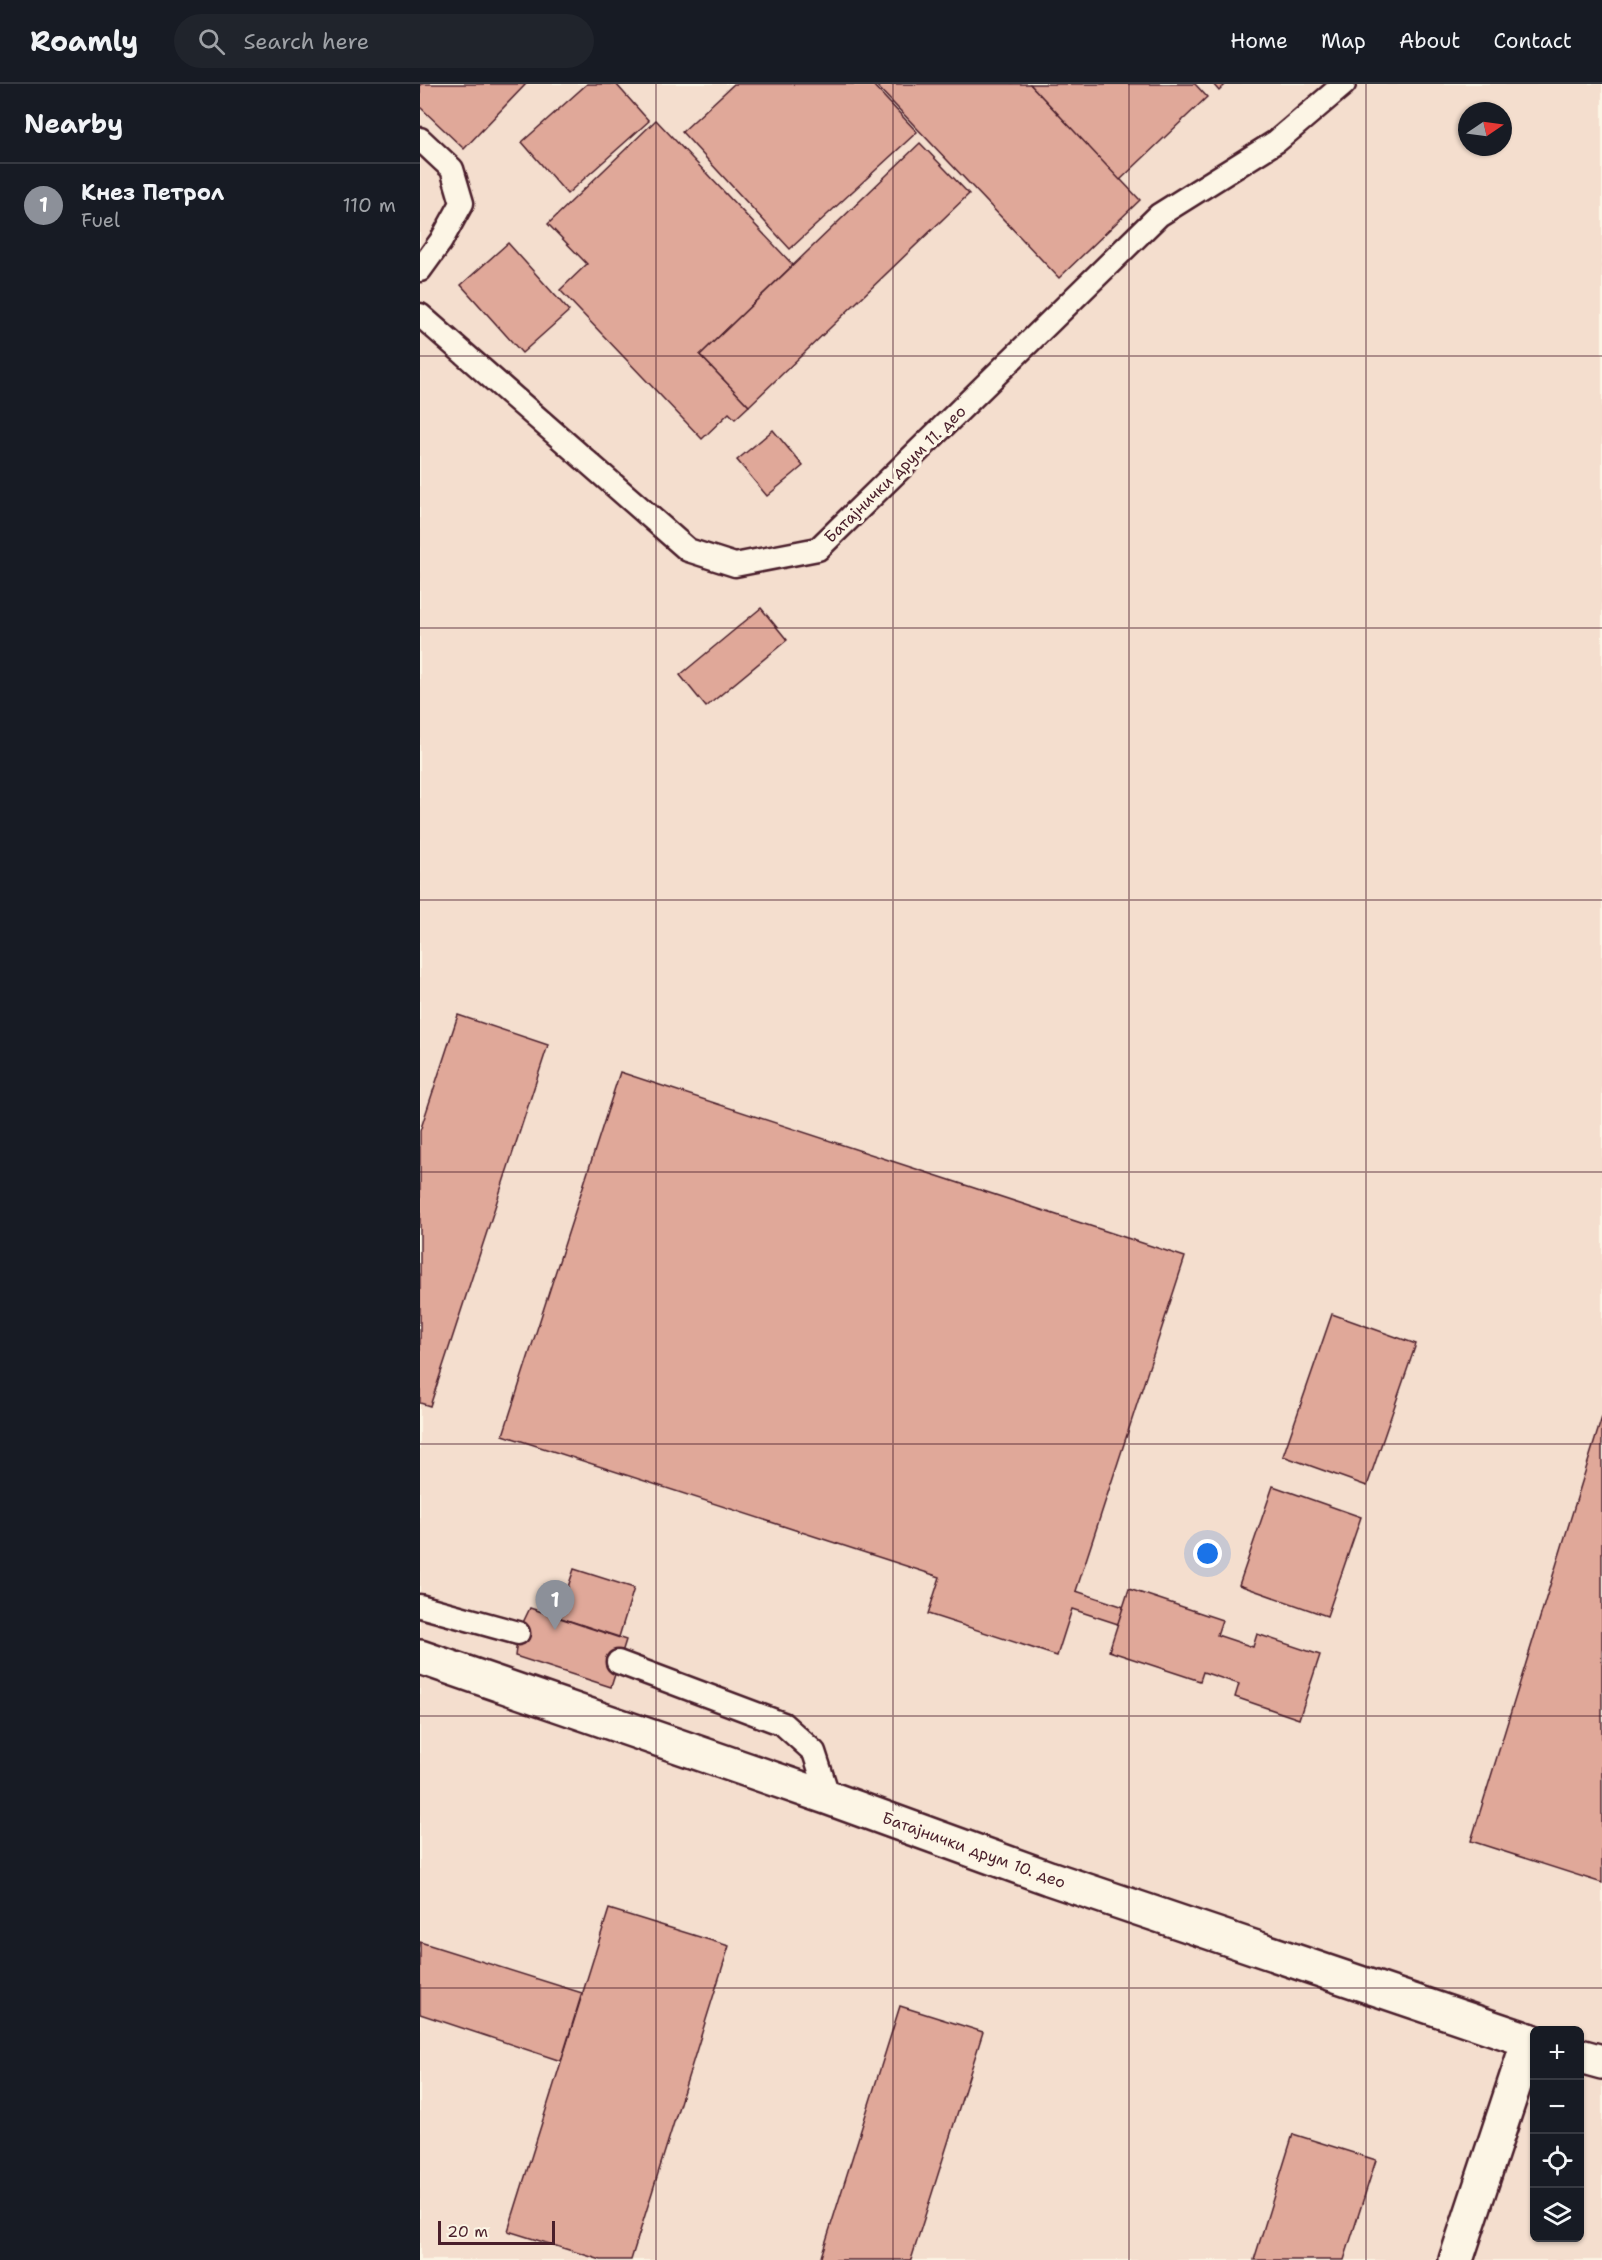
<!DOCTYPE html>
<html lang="en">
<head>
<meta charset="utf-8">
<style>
	:root { --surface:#171b24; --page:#20242c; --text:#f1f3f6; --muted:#9ea1a6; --line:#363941; --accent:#8c9099 }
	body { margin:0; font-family:"Shantell Sans",sans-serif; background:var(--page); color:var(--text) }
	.controls { position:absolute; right:18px; bottom:18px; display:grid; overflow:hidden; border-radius:9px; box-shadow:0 2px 4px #0004 }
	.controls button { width:54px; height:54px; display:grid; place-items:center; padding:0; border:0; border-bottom:2px solid var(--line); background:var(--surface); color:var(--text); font:30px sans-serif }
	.compass { position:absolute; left:1038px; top:18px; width:54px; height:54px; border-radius:50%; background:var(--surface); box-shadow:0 2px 4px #0004; rotate:77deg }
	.scale { position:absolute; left:18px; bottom:15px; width:117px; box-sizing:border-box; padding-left:6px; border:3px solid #4a1f2b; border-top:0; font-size:16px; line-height:21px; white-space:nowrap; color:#4a1f2b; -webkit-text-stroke:4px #fcf5e5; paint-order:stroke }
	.you { position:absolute; left:788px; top:1470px; width:21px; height:21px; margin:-15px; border:4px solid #fff; border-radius:50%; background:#1a73e8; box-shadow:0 0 0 9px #1a73e833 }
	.badge { display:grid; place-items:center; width:39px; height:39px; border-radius:50%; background:var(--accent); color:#fff; font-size:20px; font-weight:700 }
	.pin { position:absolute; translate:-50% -50px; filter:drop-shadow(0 2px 3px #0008) }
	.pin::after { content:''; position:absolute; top:32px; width:21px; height:18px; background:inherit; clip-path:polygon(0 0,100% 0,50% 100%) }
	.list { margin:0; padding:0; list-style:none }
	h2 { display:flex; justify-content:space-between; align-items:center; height:78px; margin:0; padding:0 24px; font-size:26px }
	h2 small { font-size:20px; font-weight:400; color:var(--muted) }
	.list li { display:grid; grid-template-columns:39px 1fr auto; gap:18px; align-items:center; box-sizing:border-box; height:84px; padding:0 24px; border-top:2px solid var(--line) }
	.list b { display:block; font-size:22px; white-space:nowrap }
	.list p { margin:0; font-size:20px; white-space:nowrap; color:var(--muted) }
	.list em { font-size:20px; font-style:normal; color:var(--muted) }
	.icon { flex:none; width:33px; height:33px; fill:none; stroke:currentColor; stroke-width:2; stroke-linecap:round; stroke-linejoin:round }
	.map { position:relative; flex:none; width:1182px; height:2176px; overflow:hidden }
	header { display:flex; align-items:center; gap:36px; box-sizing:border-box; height:84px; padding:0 30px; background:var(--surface); border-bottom:2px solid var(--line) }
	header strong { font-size:28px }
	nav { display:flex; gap:33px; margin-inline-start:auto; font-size:21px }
	.search { width:420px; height:54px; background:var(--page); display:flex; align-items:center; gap:15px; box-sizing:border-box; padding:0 21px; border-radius:33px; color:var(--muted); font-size:22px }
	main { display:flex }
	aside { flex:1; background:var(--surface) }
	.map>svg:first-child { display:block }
</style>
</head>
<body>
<header>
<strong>Roamly</strong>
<div class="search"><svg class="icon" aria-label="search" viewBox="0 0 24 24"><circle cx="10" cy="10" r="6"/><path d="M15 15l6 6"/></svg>Search here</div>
<nav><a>Home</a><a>Map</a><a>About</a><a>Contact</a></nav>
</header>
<main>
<aside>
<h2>Nearby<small></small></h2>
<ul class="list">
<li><span class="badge">1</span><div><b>Кнез Петрол</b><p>Fuel</p></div><em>110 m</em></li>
</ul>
</aside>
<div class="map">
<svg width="1182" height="2176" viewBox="0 0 1182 2176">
	<rect width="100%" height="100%" fill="#fcf5e5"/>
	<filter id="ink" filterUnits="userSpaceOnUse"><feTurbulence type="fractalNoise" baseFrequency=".0167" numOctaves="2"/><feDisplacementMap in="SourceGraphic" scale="12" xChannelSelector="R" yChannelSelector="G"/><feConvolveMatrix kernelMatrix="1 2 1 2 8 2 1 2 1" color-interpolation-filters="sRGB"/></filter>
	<g filter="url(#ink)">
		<!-- built -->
		<path fill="#f4dece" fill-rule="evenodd" d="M0 0H1182V2176H0ZM1047 27H1083V63H1047ZM1114 1946H1160V2154H1114Z"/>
		<!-- building -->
		<g fill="#e0a899" stroke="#4a1f2b" stroke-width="1.5">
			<polygon points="0,0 106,0 44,65 0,23"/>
			<polygon points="167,0 196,0 229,37 147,110 102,58"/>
			<polygon points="314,0 452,0 497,48 370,165 262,48"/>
			<polygon points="455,0 610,0 720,116 639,194"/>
			<polygon points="610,0 775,0 787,13 700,96"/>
			<polygon points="793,0 806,0 799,7"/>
			<polygon points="236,36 373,181 280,271 329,322 315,335 309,329 282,355 140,206 167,180 128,140"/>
			<polygon points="500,59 549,110 329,322 280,271"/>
			<polygon points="88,159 149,227 102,269 41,201"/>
			<polygon points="353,346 383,382 347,412 317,376"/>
			<polygon points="341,524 367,556 286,623 260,591"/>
			<polygon points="38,931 128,961 10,1322 0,1319 0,1047"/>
			<polygon points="200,988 765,1173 656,1507 704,1523 698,1540 652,1525 637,1572 508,1530 520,1493 83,1351"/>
			<polygon points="912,1230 996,1260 947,1402 863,1372"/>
			<polygon points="1182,1333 1182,1799 1051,1757"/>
			<polygon points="853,1402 941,1433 907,1532 819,1501"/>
			<polygon points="154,1485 214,1504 199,1553 138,1533"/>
			<polygon points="709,1505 802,1536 797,1551 833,1563 837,1550 900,1571 879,1635 815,1613 819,1600 783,1588 780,1597 689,1567"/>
			<polygon points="110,1524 206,1556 191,1603 95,1572 98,1549"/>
			<polygon points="189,1825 309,1862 211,2176 181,2176 88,2147"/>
			<polygon points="0,1858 162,1909 141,1977 0,1930"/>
			<polygon points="480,1922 563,1948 491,2176 400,2176"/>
			<polygon points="873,2050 956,2076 924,2176 834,2176"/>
		</g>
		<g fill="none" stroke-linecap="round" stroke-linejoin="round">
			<!-- lane casing -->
			<g stroke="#4a1f2b" stroke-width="27">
				<g id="lane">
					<polyline points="0,55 32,85 42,119 21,157 0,186"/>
					<polyline points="0,231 268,466 315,481 398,465 739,131 857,57 924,0"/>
					<polyline points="0,1522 98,1549"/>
					<polyline points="198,1578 363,1640 394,1668 409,1714"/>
				</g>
			</g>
			<!-- street casing -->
			<g stroke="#4a1f2b" stroke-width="38">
				<g id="street">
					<polyline points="0,1573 409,1714 629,1794 1114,1958"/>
					<polyline points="1160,1972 1182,1978"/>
					<polyline points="1036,2176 1109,1956"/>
				</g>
			</g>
			<!-- lane -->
			<use href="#lane" stroke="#fcf5e5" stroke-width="22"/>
			<!-- street -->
			<use href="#street" stroke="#fcf5e5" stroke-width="33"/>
		</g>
	</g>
	<!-- grid -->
	<path fill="none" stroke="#4a1f2b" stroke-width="1.5" stroke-opacity="0.55" d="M236 0V2176M473 0V2176M709 0V2176M946 0V2176M0 272H1182M0 544H1182M0 816H1182M0 1088H1182M0 1360H1182M0 1632H1182M0 1904H1182"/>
	<g text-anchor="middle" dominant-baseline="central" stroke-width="6" stroke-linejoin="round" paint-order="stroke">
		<!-- street labels -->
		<g font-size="16" fill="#4a1f2b" stroke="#fcf5e5">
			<text transform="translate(475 390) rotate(-44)">Батајнички друм 11. део</text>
			<text transform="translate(554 1766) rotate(20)">Батајнички друм 10. део</text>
		</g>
	</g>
</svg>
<div class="controls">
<button>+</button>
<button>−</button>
<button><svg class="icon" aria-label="locate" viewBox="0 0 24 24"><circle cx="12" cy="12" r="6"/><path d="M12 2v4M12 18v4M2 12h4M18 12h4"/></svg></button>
<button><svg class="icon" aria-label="layers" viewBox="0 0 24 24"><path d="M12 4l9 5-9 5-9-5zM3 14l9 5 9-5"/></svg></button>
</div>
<svg class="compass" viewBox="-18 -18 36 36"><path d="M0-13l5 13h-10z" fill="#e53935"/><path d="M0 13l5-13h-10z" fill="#9ea1a6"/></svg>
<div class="scale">20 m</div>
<div class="you"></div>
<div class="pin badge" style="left:135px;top:1546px">1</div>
</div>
</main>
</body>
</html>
